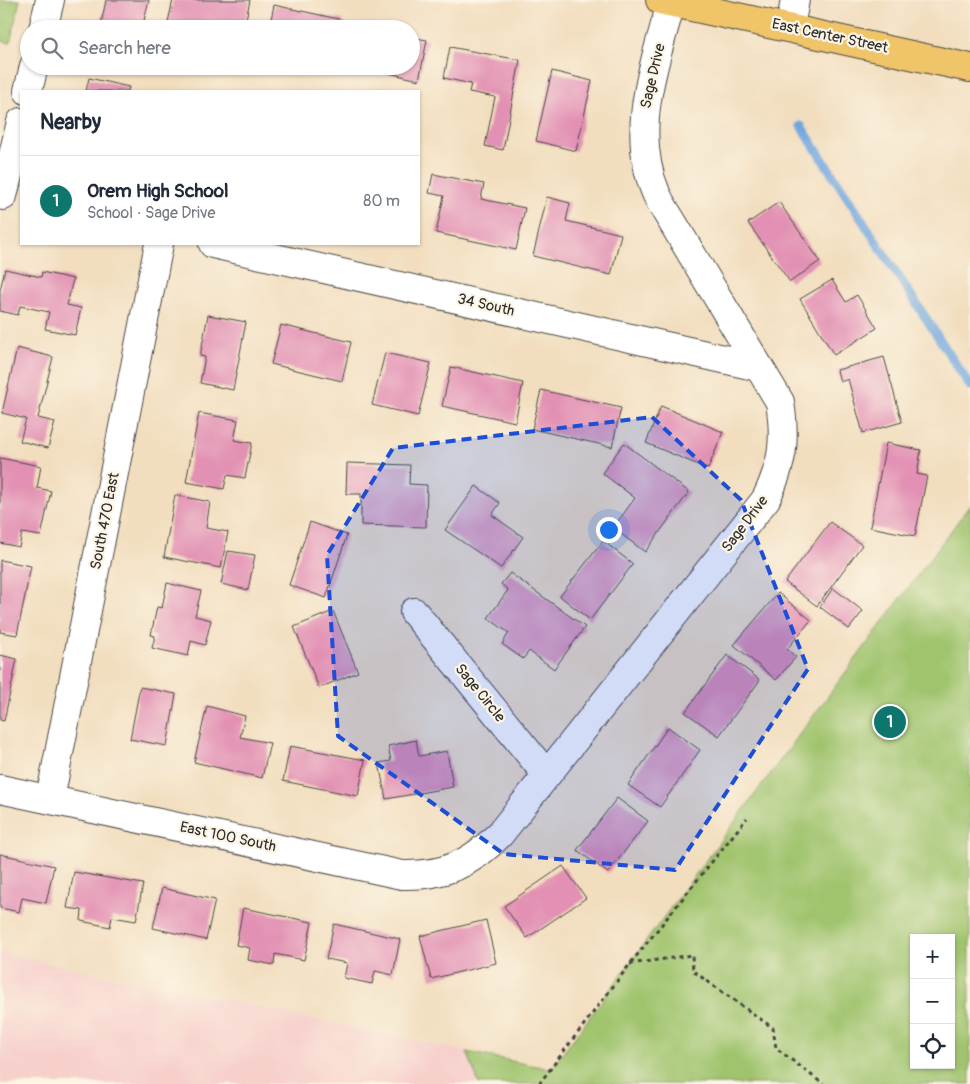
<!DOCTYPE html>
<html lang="en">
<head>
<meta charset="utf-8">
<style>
	:root { --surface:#fff; --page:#f6f6f7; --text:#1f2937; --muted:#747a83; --line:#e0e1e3; --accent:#0f766e }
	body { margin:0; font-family:Pangolin,sans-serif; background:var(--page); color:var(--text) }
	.controls { position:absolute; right:15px; bottom:15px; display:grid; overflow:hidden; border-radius:0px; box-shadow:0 1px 4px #0004 }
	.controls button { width:45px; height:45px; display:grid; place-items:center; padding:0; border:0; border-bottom:1px solid var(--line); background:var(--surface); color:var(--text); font:25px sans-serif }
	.you { position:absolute; left:608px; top:529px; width:18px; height:18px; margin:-12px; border:4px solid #fff; border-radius:50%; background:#1a73e8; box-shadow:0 0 0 8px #1a73e833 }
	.badge { display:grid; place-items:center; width:32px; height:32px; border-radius:50%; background:var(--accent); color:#fff; font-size:16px; font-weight:700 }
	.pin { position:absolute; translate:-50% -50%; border:2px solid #fff; box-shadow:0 1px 5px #0006 }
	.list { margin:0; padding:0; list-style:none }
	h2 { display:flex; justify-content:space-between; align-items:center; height:65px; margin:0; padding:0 20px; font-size:21px }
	h2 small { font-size:16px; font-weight:400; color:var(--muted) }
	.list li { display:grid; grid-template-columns:32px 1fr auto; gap:15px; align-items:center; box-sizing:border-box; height:90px; padding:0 20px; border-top:1px solid var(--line) }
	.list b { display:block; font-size:19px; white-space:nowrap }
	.list p { margin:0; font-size:16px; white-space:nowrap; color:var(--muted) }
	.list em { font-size:16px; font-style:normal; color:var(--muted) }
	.icon { flex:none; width:28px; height:28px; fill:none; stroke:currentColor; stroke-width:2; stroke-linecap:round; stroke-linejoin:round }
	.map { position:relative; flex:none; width:970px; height:1084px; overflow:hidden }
	.search { position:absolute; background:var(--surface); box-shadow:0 1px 4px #0004; left:20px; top:20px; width:400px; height:55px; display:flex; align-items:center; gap:12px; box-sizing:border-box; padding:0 18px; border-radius:28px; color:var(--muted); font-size:19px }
	.panel { position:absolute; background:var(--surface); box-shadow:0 1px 4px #0004; left:20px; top:90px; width:400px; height:155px; border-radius:0px }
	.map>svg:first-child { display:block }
</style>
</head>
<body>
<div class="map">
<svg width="970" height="1084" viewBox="0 0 970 1084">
	<rect width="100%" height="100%" fill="#fcf5e5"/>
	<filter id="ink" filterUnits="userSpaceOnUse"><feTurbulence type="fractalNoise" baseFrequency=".02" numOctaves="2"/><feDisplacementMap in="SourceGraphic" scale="10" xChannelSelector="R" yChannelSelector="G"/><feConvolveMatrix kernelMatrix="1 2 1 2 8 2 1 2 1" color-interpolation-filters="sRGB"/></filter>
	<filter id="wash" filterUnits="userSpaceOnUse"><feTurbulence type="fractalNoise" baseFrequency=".0096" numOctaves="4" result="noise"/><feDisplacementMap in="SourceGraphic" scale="20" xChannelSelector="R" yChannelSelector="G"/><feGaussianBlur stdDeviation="1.12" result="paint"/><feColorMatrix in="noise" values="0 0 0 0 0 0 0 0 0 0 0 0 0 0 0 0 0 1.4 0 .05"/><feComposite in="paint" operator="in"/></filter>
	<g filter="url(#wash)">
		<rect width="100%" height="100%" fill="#f2debf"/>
		<!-- built -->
		<path fill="#f7d0cc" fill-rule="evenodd" d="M970 505V1084H0V953L551 1069ZM914 938H951V1065H914Z"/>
		<!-- green -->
		<g fill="#a0c46e" stroke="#66784c" fill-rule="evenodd">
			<polygon points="0,0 20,0 10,43 0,40"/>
			<path d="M970 505V1084H479L467 1052 551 1069ZM914 938H951V1065H914Z"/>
		</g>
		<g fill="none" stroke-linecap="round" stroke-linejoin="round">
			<!-- stream -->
			<polyline stroke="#6fa6de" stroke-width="9" points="801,126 970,386"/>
		</g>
		<g id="blocks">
			<!-- building -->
			<g fill="#e290b3">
				<polygon points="106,0 149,0 142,29 100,29"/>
				<polygon points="173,0 250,0 244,29 196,29 168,22"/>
				<polygon points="274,5 343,20 341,29 269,29"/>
				<polygon points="411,37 427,40 419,80 363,67 411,66"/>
				<polygon points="450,47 520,60 503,150 485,146 495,97 469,92 471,84 444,78"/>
				<polygon points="552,71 592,81 576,151 536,141"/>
				<polygon points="89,78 129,87 128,91 86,91"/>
				<polygon points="433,174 484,184 481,199 525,208 516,250 436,233 444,196 429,193"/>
				<polygon points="547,197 570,203 566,221 621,234 611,275 533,256"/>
				<polygon points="779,202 820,261 790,282 748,223"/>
				<polygon points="5,269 41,277 42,272 73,279 67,305 81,308 75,335 45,329 49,312 20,306 18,315 0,311 0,290"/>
				<polygon points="832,280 846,302 857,295 877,328 834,355 800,299"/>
				<polygon points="208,315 246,322 233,390 200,383 205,357 200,356"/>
				<polygon points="281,325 351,342 342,381 271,364"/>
				<polygon points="17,348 53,357 38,418 55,422 48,448 20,441 26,419 2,413"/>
				<polygon points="385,353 431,363 418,416 372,405"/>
				<polygon points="884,357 902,422 863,433 848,379 840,382 837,370"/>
				<polygon points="451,367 523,383 515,422 442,406"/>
				<polygon points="541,390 621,408 612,447 532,429"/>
				<polygon points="661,406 723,432 708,469 646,443"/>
				<polygon points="199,413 238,420 234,440 252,443 245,478 227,475 224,489 186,482"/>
				<polygon points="624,443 689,492 645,552 613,528 635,498 602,473"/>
				<polygon points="886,443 921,450 917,474 927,476 915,536 870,527"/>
				<polygon points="0,458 41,466 37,488 51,491 41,536 22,533 19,547 0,543"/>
				<polygon points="347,463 410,465 409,484 427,485 426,527 361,525 361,494 346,494"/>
				<polygon points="476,486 500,503 492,515 523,537 501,568 445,530"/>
				<polygon points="175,495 210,502 206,528 228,532 221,568 164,557"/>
				<polygon points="310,522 347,535 326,598 289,585"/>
				<polygon points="830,522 862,545 817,606 785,582"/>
				<polygon points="603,541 633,564 590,620 560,596"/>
				<polygon points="228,551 255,555 248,590 221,584"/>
				<polygon points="0,560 31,566 17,635 0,632"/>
				<polygon points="510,573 585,627 554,669 529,651 523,659 502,644 509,633 488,618 508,590 501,584"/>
				<polygon points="167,583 201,591 195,616 211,620 205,645 191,641 188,656 152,648 155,636 151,635 157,607 162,608"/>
				<polygon points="833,588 863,611 849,629 820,607"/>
				<polygon points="778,593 811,620 787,649 796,657 776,680 734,645"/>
				<polygon points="333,611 358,672 319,688 294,627"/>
				<polygon points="0,655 17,659 4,721 0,720"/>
				<polygon points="727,655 760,680 719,736 685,712"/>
				<polygon points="140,687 176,694 167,746 130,739"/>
				<polygon points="207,706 245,716 240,737 270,743 262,778 194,762"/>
				<polygon points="668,727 700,750 660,807 628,785"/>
				<polygon points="416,740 419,756 447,751 453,787 386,799 379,763 391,761 388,746"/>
				<polygon points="290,746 365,760 358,796 283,781"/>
				<polygon points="617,798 648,821 608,873 577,850"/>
				<polygon points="0,854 54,866 46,903 22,898 19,912 0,908"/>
				<polygon points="563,866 586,898 527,938 504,906"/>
				<polygon points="74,872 143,884 136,921 112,917 110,927 81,921 82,910 67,908"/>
				<polygon points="162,888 215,900 206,940 153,928"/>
				<polygon points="243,908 312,922 304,960 275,954 274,965 248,960 250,948 236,945"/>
				<polygon points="486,920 496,963 431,979 420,936"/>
				<polygon points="334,924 400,939 393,975 375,971 372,984 344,978 347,963 326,959"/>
			</g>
		</g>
	</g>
	<g filter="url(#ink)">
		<use href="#blocks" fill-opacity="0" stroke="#494641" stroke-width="1"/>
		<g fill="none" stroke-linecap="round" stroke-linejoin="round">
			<!-- minor casing -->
			<g stroke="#494641" stroke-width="30">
				<g id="minor">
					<polyline points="790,27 795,0"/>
					<polyline points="43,29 50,0"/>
					<polyline points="28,91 34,66"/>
					<polyline points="3,196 21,122"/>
					<polyline points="213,244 759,367"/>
					<polyline points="414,612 546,774"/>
					<path d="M0 789 402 875C444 876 471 864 500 834L766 499C783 463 786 441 780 402L673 223C667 213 660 203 656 193 629 130 655 64 671 3"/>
					<polyline points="50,799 159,244"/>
				</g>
			</g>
			<!-- major casing -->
			<g stroke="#494641" stroke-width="30">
				<polyline id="major" points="660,0 970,68"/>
			</g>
			<!-- path -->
			<g stroke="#494641" stroke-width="3" stroke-dasharray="4 4" stroke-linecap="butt">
				<polyline points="630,964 692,955 693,971 773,1028 776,1048 823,1084"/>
				<polyline points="539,1084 630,964 747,818"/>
			</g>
			<!-- minor -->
			<use href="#minor" stroke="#fff" stroke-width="28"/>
			<!-- major -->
			<use href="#major" stroke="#f0c469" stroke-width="28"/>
		</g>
	</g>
	<!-- marked area -->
	<path fill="#1d4ed8" fill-opacity="0.2" stroke="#1d4ed8" stroke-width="4" stroke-dasharray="10 6" stroke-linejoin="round" d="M652 417 741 500 808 669 675 870 504 854 338 736 327 555 393 448Z"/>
	<g text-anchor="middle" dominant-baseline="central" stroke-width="4.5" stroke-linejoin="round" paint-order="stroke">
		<!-- street labels -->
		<g font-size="15" fill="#2b2b2b" stroke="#fcf5e5">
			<text transform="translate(830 36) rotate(12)">East Center Street</text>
			<text transform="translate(653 76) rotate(-77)">Sage Drive</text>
			<text transform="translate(486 305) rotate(13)">34 South</text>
			<text transform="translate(105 521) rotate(-79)">South 470 East</text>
			<text transform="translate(745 524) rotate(-53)">Sage Drive</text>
			<text transform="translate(480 693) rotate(51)">Sage Circle</text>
			<text transform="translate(228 837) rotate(12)">East 100 South</text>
		</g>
	</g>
</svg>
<div class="controls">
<button>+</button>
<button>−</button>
<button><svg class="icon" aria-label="locate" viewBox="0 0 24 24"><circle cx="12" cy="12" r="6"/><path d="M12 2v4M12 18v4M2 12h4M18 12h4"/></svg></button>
</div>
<div class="you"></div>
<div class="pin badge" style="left:890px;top:722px">1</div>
<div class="search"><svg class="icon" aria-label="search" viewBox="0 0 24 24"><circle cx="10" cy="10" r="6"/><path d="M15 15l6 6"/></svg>Search here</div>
<section class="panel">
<h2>Nearby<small></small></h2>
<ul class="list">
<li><span class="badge">1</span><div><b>Orem High School</b><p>School · Sage Drive</p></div><em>80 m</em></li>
</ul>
</section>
</div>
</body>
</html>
